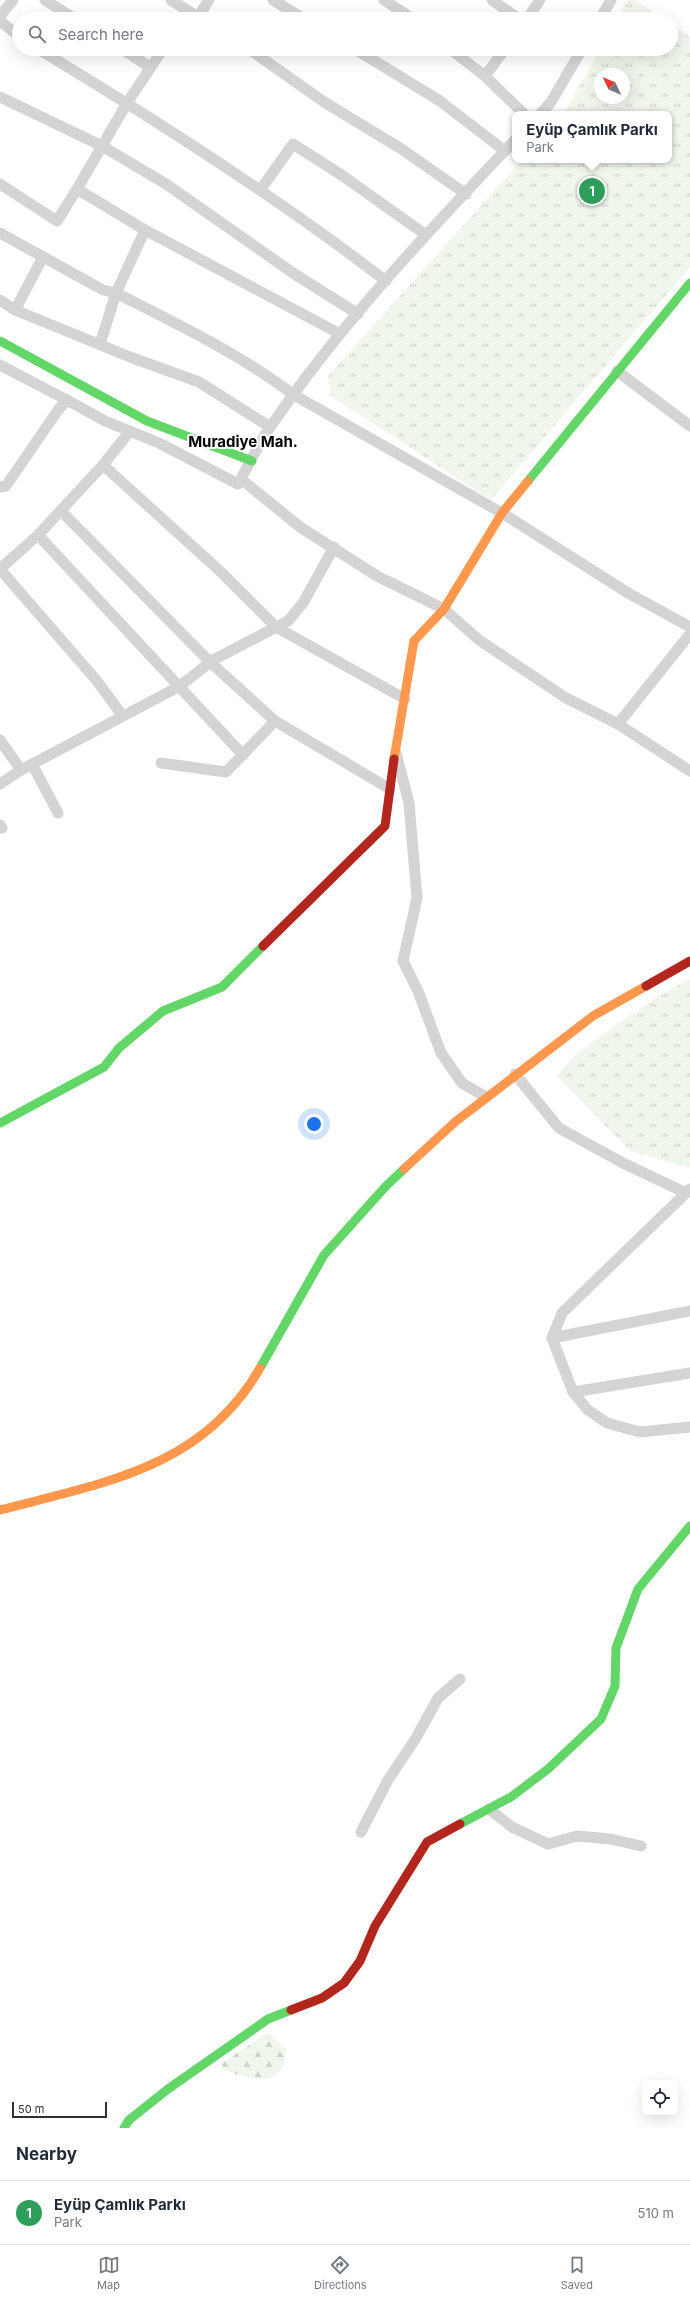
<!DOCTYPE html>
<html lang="en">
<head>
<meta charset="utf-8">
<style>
	:root { --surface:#fff; --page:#f2f2f3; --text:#1f2937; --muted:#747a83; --line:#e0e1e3; --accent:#787878 }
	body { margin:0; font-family:Inter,sans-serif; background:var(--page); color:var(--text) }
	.controls { position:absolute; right:12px; bottom:12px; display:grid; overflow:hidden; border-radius:8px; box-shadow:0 4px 16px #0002 }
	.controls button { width:36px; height:36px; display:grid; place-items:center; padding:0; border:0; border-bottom:1px solid var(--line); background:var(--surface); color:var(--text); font:20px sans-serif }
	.compass { position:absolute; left:594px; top:68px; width:36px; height:36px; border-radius:50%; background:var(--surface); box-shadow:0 4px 16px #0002; rotate:314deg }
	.scale { position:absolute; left:12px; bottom:10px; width:95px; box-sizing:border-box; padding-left:4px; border:2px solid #303030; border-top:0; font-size:11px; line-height:14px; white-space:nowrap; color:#303030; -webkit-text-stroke:3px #fff; paint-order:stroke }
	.you { position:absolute; left:314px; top:1124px; width:14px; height:14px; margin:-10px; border:3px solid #fff; border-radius:50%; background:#1a73e8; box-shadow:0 0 0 6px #1a73e833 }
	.badge { display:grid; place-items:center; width:26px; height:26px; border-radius:50%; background:var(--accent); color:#fff; font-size:13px; font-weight:700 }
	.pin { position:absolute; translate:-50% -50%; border:2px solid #fff; box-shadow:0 1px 4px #0006 }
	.popup { position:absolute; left:512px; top:111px; width:160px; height:52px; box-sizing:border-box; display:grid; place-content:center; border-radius:8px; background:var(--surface); filter:drop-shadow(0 1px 3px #0005); font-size:13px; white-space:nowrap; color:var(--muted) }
	.popup b { font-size:15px; color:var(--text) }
	.popup::after { content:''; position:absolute; left:50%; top:100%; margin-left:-8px; border:8px solid transparent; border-top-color:var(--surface) }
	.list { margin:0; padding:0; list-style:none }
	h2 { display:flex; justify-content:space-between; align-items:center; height:52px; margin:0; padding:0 16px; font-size:17px }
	h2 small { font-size:13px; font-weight:400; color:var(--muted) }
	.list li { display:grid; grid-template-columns:26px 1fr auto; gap:12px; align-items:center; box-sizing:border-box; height:64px; padding:0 16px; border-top:1px solid var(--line) }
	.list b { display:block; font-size:15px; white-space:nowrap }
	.list p { margin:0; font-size:13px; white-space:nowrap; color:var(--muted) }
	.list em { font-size:13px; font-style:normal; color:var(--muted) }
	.icon { flex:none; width:22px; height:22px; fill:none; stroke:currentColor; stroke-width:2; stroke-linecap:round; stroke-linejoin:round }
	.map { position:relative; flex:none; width:690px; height:2128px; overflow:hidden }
	.search { position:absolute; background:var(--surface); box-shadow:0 4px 16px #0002; left:12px; right:12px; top:12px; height:44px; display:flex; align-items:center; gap:10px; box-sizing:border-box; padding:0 14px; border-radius:22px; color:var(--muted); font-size:15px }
	.sheet { height:116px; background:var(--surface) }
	nav { display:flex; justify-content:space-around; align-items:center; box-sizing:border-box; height:56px; border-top:1px solid var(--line); background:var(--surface); font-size:11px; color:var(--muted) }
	nav a { display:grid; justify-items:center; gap:2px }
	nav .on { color:var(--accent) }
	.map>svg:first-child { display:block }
</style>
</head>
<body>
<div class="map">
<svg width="690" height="2128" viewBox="0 0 690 2128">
	<defs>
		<pattern id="forest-firs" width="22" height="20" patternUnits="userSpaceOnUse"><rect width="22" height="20" fill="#f0f6ec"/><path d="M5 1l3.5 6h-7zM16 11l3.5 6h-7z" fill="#ced3cb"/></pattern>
		<pattern id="park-tufts" width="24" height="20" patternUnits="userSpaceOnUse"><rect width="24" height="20" fill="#f0f6ec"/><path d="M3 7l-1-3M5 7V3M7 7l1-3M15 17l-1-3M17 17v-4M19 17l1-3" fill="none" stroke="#ced3cb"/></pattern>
	</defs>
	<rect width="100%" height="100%" fill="#fff"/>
	<!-- forest -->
	<path fill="url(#forest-firs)" d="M268 2033 286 2049C285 2076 272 2083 247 2077 235 2074 228 2073 220 2064Z"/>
	<!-- park -->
	<g fill="url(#park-tufts)" fill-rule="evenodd">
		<polygon points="627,0 635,0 664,19 617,19"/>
		<path d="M671 24 690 37V267L491 500 331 396 328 376 522 160H669V114H564L600 49H671ZM600 74H624V98H600Z"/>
		<polygon points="690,979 690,1168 630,1151 557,1076 578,1052 657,997"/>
	</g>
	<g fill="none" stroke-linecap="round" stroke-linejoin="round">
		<!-- street -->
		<g stroke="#d4d4d4" stroke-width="11">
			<polyline points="45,0 75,19"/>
			<polyline points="171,0 201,19"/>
			<polyline points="273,0 304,19"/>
			<polyline points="384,0 413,19"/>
			<polyline points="492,0 519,19"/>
			<polyline points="0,16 13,0"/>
			<polyline points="198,17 209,0"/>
			<polyline points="527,19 540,0"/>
			<polyline points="600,19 611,0"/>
			<polyline points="0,21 19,36"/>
			<path d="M38 49C158 121 275 196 386 281"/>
			<polyline points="122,49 150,67"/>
			<polyline points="249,49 324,102 400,148 466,194"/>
			<polyline points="355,49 440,101 505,151"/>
			<polyline points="450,49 485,76 524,114"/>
			<polyline points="485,76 505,49"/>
			<polyline points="0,97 102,146 166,184 293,273 358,314"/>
			<polyline points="540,114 551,102 582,49"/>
			<polyline points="0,184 57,221 77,189 145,230 340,334"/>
			<polyline points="77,189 127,103 163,49"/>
			<polyline points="261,189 293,144 343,176 426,235"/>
			<path d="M0 233 103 290 116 293C177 324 240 354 294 395L502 513 628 593 690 627"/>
			<polyline points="0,300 15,310 130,357 199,382 270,427"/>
			<polyline points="15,310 43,257"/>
			<polyline points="100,344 116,293 145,230"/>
			<polyline points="0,365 67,400"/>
			<polyline points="617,371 690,426"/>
			<polyline points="130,431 103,465 221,572 276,627 405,699"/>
			<polyline points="241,479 300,527 377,576 444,609 479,640 566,698 618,724 690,771"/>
			<path d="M0 487 6 486 58 410 67 400 105 421 159 443 238 484C249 465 258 444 271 426 341 323 429 231 515 140"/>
			<polyline points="61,511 210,662 275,721"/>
			<polyline points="38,535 243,755"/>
			<polyline points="0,569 97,681 122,715"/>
			<polyline points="0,569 38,535 103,465"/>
			<polyline points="618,724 690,634"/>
			<polyline points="0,740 21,770"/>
			<polyline points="396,753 409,803 417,898 403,961 418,991 441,1053 462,1083 486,1097"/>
			<polyline points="161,763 226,772 275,721 390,789"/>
			<polyline points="32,764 58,813"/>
			<polyline points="0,784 21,770 180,686 213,660 288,621 303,603 334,547"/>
			<polyline points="0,825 2,828"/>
			<polyline points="515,1074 559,1128 623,1163 686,1193"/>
			<polyline points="690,1311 552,1338 573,1392 588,1410 607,1423 640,1432 690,1427"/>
			<polyline points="552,1338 562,1313 690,1189"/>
			<polyline points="573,1392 690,1373"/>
			<polyline points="489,1809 512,1827 548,1844 577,1836 611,1839 641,1846"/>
			<polyline points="361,1832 388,1780 416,1738 438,1698 460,1679"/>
		</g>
		<!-- fast -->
		<g stroke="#63d668" stroke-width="9">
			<polyline points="0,341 147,421 252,461"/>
			<polyline points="528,481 690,283"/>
			<polyline points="0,1123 104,1067 119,1048 163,1011 222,987 263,946"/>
			<polyline points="260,1368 324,1255 386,1186 404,1169"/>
			<polyline points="460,1824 511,1797 548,1769 601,1719 615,1686 616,1648 638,1589 690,1526"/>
			<polyline points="124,2128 129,2120 168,2089 268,2019 291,2010"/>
		</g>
		<!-- slow -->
		<g stroke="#ff974d" stroke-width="9">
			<polyline points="394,759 414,641 444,609 502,513 528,481"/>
			<polyline points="404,1169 455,1122 593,1016 646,986"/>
			<path d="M0 1510C103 1483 203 1468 260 1368"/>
		</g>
		<!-- jam -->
		<g stroke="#b3261e" stroke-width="9">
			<polyline points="263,946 385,826 394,759"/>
			<polyline points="646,986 690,961"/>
			<polyline points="291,2010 322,1998 344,1983 360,1961 375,1926 427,1842 460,1824"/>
		</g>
	</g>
	<g text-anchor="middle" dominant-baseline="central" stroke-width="4" stroke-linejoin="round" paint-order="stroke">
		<!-- district labels -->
		<g font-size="15" font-weight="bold" fill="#000" stroke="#fff">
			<text x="243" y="441">Muradiye Mah.</text>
		</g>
	</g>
</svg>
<div class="controls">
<button><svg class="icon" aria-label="locate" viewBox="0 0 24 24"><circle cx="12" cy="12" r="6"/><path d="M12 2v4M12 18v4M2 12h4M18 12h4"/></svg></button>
</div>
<svg class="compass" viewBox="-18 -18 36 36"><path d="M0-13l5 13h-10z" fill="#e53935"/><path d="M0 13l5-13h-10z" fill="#747a83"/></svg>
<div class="scale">50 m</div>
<div class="you"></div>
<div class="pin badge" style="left:592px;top:191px;background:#2e9e5b">1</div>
<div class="popup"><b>Eyüp Çamlık Parkı</b>Park</div>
<div class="search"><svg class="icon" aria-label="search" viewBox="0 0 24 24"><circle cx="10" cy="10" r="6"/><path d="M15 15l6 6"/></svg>Search here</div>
</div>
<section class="sheet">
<h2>Nearby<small></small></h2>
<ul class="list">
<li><span class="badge" style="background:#2e9e5b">1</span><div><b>Eyüp Çamlık Parkı</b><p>Park</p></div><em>510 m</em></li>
</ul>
</section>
<nav>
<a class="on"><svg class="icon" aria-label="map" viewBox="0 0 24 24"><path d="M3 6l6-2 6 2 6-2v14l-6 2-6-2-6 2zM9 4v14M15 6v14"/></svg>Map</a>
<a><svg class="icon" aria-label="directions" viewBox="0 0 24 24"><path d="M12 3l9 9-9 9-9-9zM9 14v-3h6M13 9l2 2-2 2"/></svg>Directions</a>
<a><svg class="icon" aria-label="saved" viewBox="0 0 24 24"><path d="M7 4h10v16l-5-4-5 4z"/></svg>Saved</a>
</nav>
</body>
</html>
